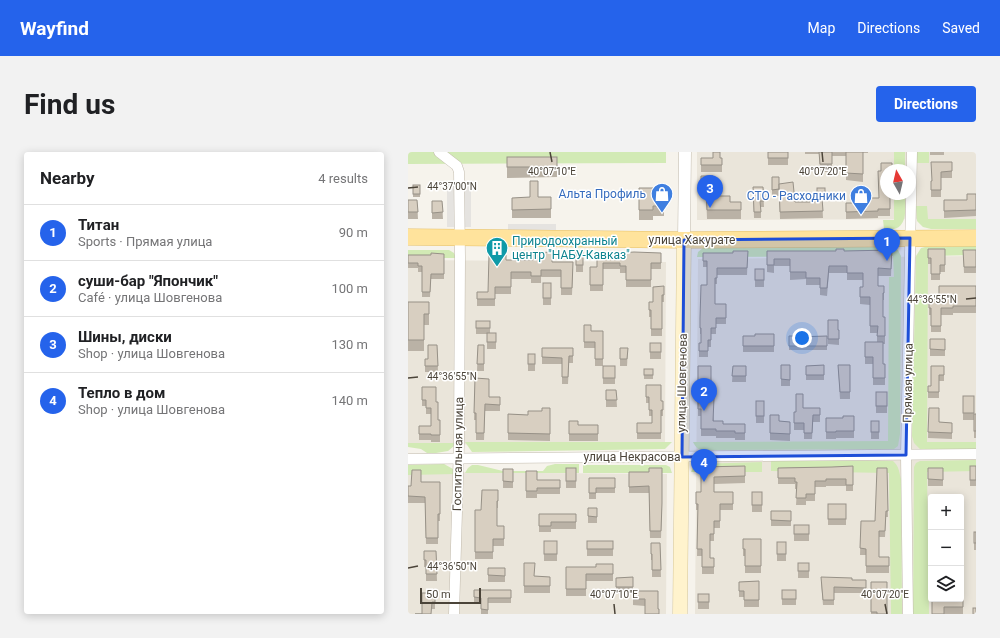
<!DOCTYPE html>
<html lang="en">
<head>
<meta charset="utf-8">
<style>
	:root { --surface:#fff; --page:#f2f2f2; --text:#202124; --muted:#757577; --line:#e0e0e0; --accent:#2563eb }
	body { margin:0; font-family:Roboto,sans-serif; background:var(--page); color:var(--text) }
	.controls { position:absolute; right:12px; bottom:12px; display:grid; overflow:hidden; border-radius:4px; box-shadow:0 2px 10px #0003 }
	.controls button { width:36px; height:36px; display:grid; place-items:center; padding:0; border:0; border-bottom:1px solid var(--line); background:var(--surface); color:var(--text); font:20px sans-serif }
	.compass { position:absolute; left:472px; top:12px; width:36px; height:36px; border-radius:50%; background:var(--surface); box-shadow:0 2px 10px #0003; rotate:352deg }
	.scale { position:absolute; left:12px; bottom:10px; width:61px; box-sizing:border-box; padding-left:4px; border:2px solid #4b4439; border-top:0; font-size:11px; line-height:14px; white-space:nowrap; color:#4b4439; -webkit-text-stroke:3px #fff; paint-order:stroke }
	.you { position:absolute; left:394px; top:186px; width:14px; height:14px; margin:-10px; border:3px solid #fff; border-radius:50%; background:#1a73e8; box-shadow:0 0 0 6px #1a73e833 }
	.badge { display:grid; place-items:center; width:26px; height:26px; border-radius:50%; background:var(--accent); color:#fff; font-size:13px; font-weight:700 }
	.pin { position:absolute; translate:-50% -33px; filter:drop-shadow(0 1px 2px #0008) }
	.pin::after { content:''; position:absolute; top:21px; width:14px; height:12px; background:inherit; clip-path:polygon(0 0,100% 0,50% 100%) }
	.list { margin:0; padding:0; list-style:none }
	h2 { display:flex; justify-content:space-between; align-items:center; height:52px; margin:0; padding:0 16px; font-size:17px }
	h2 small { font-size:13px; font-weight:400; color:var(--muted) }
	.list li { display:grid; grid-template-columns:26px 1fr auto; gap:12px; align-items:center; box-sizing:border-box; height:56px; padding:0 16px; border-top:1px solid var(--line) }
	.list b { display:block; font-size:15px; white-space:nowrap }
	.list p { margin:0; font-size:13px; white-space:nowrap; color:var(--muted) }
	.list em { font-size:13px; font-style:normal; color:var(--muted) }
	.icon { flex:none; width:22px; height:22px; fill:none; stroke:currentColor; stroke-width:2; stroke-linecap:round; stroke-linejoin:round }
	.map { position:relative; flex:none; width:568px; height:462px; overflow:hidden; border-radius:4px }
	header { display:flex; align-items:center; gap:24px; box-sizing:border-box; height:56px; padding:0 20px; background:var(--accent); color:#fff }
	header strong { font-size:19px }
	nav { display:flex; gap:22px; margin-inline-start:auto; font-size:14px }
	.intro { display:flex; align-items:center; justify-content:space-between; box-sizing:border-box; height:96px; padding:0 24px }
	h1 { margin:0; font-size:28px }
	.button { padding:10px 18px; border-radius:4px; background:var(--accent); color:#fff; font-size:14px; font-weight:700 }
	main { display:flex; gap:24px; padding:0 24px }
	aside { flex:1; background:var(--surface); border-radius:4px; box-shadow:0 2px 10px #0003 }
	.map>svg:first-child { display:block }
</style>
</head>
<body>
<header>
<strong>Wayfind</strong>
<nav><a>Map</a><a>Directions</a><a>Saved</a></nav>
</header>
<div class="intro"><h1>Find us</h1><a class="button">Directions</a></div>
<main>
<aside>
<h2>Nearby<small>4 results</small></h2>
<ul class="list">
<li><span class="badge">1</span><div><b>Титан</b><p>Sports · Прямая улица</p></div><em>90 m</em></li>
<li><span class="badge">2</span><div><b>суши-бар &quot;Япончик&quot;</b><p>Café · улица Шовгенова</p></div><em>100 m</em></li>
<li><span class="badge">3</span><div><b>Шины, диски</b><p>Shop · улица Шовгенова</p></div><em>130 m</em></li>
<li><span class="badge">4</span><div><b>Тепло в дом</b><p>Shop · улица Шовгенова</p></div><em>140 m</em></li>
</ul>
</aside>
<div class="map">
<svg width="568" height="462" viewBox="0 0 568 462">
	<rect width="100%" height="100%" fill="#f6f3ec"/>
	<!-- residential -->
	<g fill="#eae5da" fill-rule="evenodd">
		<path d="M289 0H568V67L289 68ZM478 18H502V42H478Z"/>
		<path d="M568 104V462H287L290 107ZM523 345H553V447H523Z"/>
		<polygon points="0,108 258,110 257,294 0,292"/>
		<polygon points="0,320 259,322 258,462 0,462"/>
	</g>
	<!-- green -->
	<g fill="#d2eab5">
		<polygon points="0,0 258,0 258,11 0,12"/>
		<rect x="486" y="0" width="11" height="18"/>
		<rect x="509" y="0" width="12" height="11"/>
		<path d="M486 42H497C497 52 500 71 489 76 485 78 479 77 476 77L475 68H486Z"/>
		<polygon points="508,54 519,54 520,67 568,67 568,77 523,77 515,75 509,69"/>
		<polygon points="568,94 568,103 520,104 519,290 568,290 568,299 513,298 506,291 504,284 508,104 513,96 517,95"/>
		<path d="M299 95H486L490 98 493 104 492 282 490 294 486 297 294 298C289 297 287 294 285 290L480 289 481 125H486L485 104 289 105 290 100 295 96Z"/>
		<polygon points="0,98 41,98 46,101 48,106 0,106"/>
		<polygon points="57,290 264,290 257,297 64,300"/>
		<polygon points="0,291 46,291 46,294 40,299 28,301 19,301 13,297 0,295"/>
		<path d="M363 308 485 309C491 314 491 320 493 327L494 462H483L481 321 363 319Z"/>
		<polygon points="568,308 568,319 519,320 521,462 505,462 506,315 508,311 512,309"/>
		<polygon points="354,310 354,320 283,320 285,315 291,312"/>
		<polygon points="36,312 45,317 47,322 0,323 0,313"/>
		<polygon points="147,312 171,312 171,321 57,321 60,316 64,313 70,313 95,319 135,319 139,314"/>
		<polygon points="175,313 258,313 262,315 264,321 175,321"/>
	</g>
	<!-- parking -->
	<g fill="#e5e3e0">
		<rect x="39" y="32" width="24" height="43"/>
		<rect x="100" y="72" width="48" height="8"/>
	</g>
	<g fill="none" stroke-linecap="round" stroke-linejoin="round">
		<!-- minor casing -->
		<g stroke="#c2bbae" stroke-width="11">
			<g id="minor">
				<polyline points="31,0 49,14 51,20 52,105 51,291 46,462"/>
				<polyline points="0,307 568,302"/>
				<polyline points="500,462 498,303 504,0"/>
			</g>
		</g>
		<!-- tertiary casing -->
		<g stroke="#c2bbae" stroke-width="13">
			<polyline id="tertiary" points="276,88 277,0"/>
		</g>
		<!-- secondary casing -->
		<g stroke="#d6c79b" stroke-width="15">
			<polyline id="secondary" points="272,462 276,88"/>
		</g>
		<!-- primary casing -->
		<g stroke="#e6c16a" stroke-width="17">
			<polyline id="primary" points="0,85 276,88 568,86"/>
		</g>
		<!-- minor -->
		<use href="#minor" stroke="#fff" stroke-width="10"/>
		<!-- tertiary -->
		<use href="#tertiary" stroke="#fff" stroke-width="12"/>
		<!-- secondary -->
		<use href="#secondary" stroke="#fff3cd" stroke-width="14"/>
		<!-- primary -->
		<use href="#primary" stroke="#ffe39c" stroke-width="16"/>
	</g>
	<!-- wall -->
	<g fill="#bab2a6">
		<rect x="360" y="0" width="20" height="13"/>
		<polygon points="397,0 460,0 460,1 455,1 455,30 438,28 438,4 424,4 424,20 412,20 411,2 397,2"/>
		<rect x="522" y="0" width="14" height="3"/>
		<polygon points="99,5 149,5 149,25 99,26"/>
		<rect x="293" y="6" width="21" height="14"/>
		<polygon points="544,10 544,26 533,26 533,45 523,45 523,29 524,29"/>
		<polygon points="478,18 478,42 482,42 482,64 470,64 470,66 438,67 438,51 450,51 471,46 473,19"/>
		<polygon points="293,24 305,24 305,44 322,50 333,50 333,67 299,67 298,41 293,41"/>
		<rect x="364" y="25" width="7" height="19"/>
		<polygon points="371,32 387,50 407,50 414,46 415,66 372,67"/>
		<rect x="5" y="33" width="7" height="12"/>
		<polygon points="345,35 355,35 356,55 353,55 353,66 346,66"/>
		<polygon points="231,36 245,39 256,39 256,64 245,64 245,68 231,68"/>
		<rect x="409" y="36" width="8" height="10"/>
		<polygon points="568,42 568,64 536,66 536,48 559,48"/>
		<polygon points="143,45 143,66 104,66 104,46"/>
		<polygon points="0,48 9,48 10,67 0,67"/>
		<polygon points="24,49 34,49 35,67 24,67"/>
		<polygon points="520,97 537,97 537,120 532,120 532,128 523,128 523,112 520,112"/>
		<polygon points="484,98 483,124 470,124 470,134 476,134 476,148 475,148 475,165 477,165 477,192 475,192 475,212 477,212 477,233 465,233 465,212 457,212 457,190 469,190 469,181 462,181 462,153 452,152 452,135 455,135 455,128 439,128 439,121 421,121 419,144 412,143 412,133 398,133 398,127 382,128 382,114 366,114 366,121 359,120 359,99 436,99"/>
		<polygon points="555,98 568,98 568,121 556,121"/>
		<polygon points="340,99 339,123 309,123 309,132 307,132 307,152 318,152 318,172 308,172 308,182 303,182 303,195 300,195 300,205 291,205 291,191 293,191 293,182 292,182 292,166 299,133 299,115 295,115 295,101 325,101"/>
		<rect x="168" y="100" width="7" height="20"/>
		<polygon points="253,101 253,117 243,117 243,135 218,135 218,121 212,121 212,117 195,117 195,139 182,139 182,115 189,115 195,102"/>
		<polygon points="36,102 36,127 23,127 22,145 14,145 14,120 10,120 10,116 0,116 0,103 23,103"/>
		<polygon points="98,108 144,110 165,117 164,143 153,143 153,125 133,125 133,131 123,131 123,127 103,127 103,142 87,142 87,154 69,154 69,140 80,140"/>
		<rect x="347" y="117" width="9" height="18"/>
		<rect x="135" y="131" width="8" height="22"/>
		<polygon points="256,134 256,150 254,150 254,184 243,184 243,165 241,165 241,150 245,150"/>
		<polygon points="568,134 568,161 545,161 545,163 533,163 533,180 523,180 523,163 521,163 521,147 531,147"/>
		<polygon points="0,150 21,150 21,173 16,173 16,199 0,199"/>
		<polygon points="420,168 430,178 431,178 431,193 420,192"/>
		<polygon points="68,169 82,169 82,181 88,181 88,197 79,197 79,182 68,182"/>
		<polygon points="176,173 183,179 195,179 195,214 187,214 187,196 176,196"/>
		<polygon points="366,182 366,200 335,200 335,184 347,184"/>
		<polygon points="381,184 387,185 419,184 419,198 381,198"/>
		<rect x="522" y="187" width="15" height="17"/>
		<rect x="242" y="191" width="11" height="16"/>
		<polygon points="29,193 30,220 17,220 17,207 20,207"/>
		<polygon points="70,193 76,193 76,219 69,219"/>
		<polygon points="134,196 165,196 165,211 161,211 160,232 154,232 154,212 134,212"/>
		<polygon points="212,196 220,196 219,214 212,214"/>
		<rect x="120" y="202" width="7" height="17"/>
		<rect x="373" y="213" width="9" height="21"/>
		<polygon points="416,213 416,228 398,228 398,214"/>
		<polygon points="430,213 442,213 442,247 432,247"/>
		<rect x="195" y="214" width="12" height="18"/>
		<polygon points="290,214 303,246 306,269 315,272 337,272 337,288 327,288 327,286 308,286 308,284 293,284 293,264 290,264"/>
		<polygon points="325,214 338,214 338,230 324,230"/>
		<polygon points="536,214 536,229 531,229 531,246 520,246 520,234 523,234"/>
		<rect x="236" y="217" width="9" height="10"/>
		<polygon points="67,226 81,245 92,245 92,259 77,259 76,288 68,288 68,268 66,268"/>
		<polygon points="238,233 253,249 255,249 255,264 253,264 253,287 229,287 229,271 244,271 244,264 241,264 241,251 238,251"/>
		<polygon points="14,235 28,250 30,268 32,268 32,290 23,290 23,288 11,288 11,274 23,274 23,262 18,262 18,254 14,254"/>
		<polygon points="198,238 208,238 209,255 198,255"/>
		<rect x="468" y="240" width="11" height="21"/>
		<rect x="555" y="244" width="11" height="24"/>
		<rect x="348" y="249" width="8" height="22"/>
		<polygon points="142,256 142,289 100,288 100,262 120,263 134,259"/>
		<polygon points="395,256 412,256 412,270 405,270 404,287 396,287 396,278 386,278 386,260 388,260"/>
		<polygon points="521,256 531,270 544,271 544,287 520,286"/>
		<rect x="566" y="262" width="2" height="24"/>
		<polygon points="362,263 371,269 382,270 382,289 362,288"/>
		<polygon points="446,264 446,286 428,286 428,287 418,287 418,266 435,266"/>
		<polygon points="161,269 170,273 190,273 190,289 161,289"/>
		<rect x="463" y="269" width="8" height="18"/>
		<polygon points="337,314 337,331 306,332 306,340 325,340 325,358 312,358 312,376 306,376 306,389 302,389 302,406 306,406 306,422 294,422 294,404 289,404 290,358 288,358 288,340 293,340 293,315"/>
		<polygon points="445,314 445,339 438,339 438,334 418,334 418,335 407,335 407,349 398,349 398,353 388,353 389,337 387,337 387,332 370,332 370,316 424,315"/>
		<rect x="562" y="314" width="6" height="20"/>
		<rect x="158" y="316" width="10" height="20"/>
		<polygon points="479,316 480,365 478,365 477,385 471,385 471,405 481,405 481,421 458,421 458,403 452,403 453,369 467,369"/>
		<rect x="520" y="316" width="15" height="18"/>
		<rect x="95" y="317" width="10" height="19"/>
		<polygon points="118,319 129,328 152,328 152,342 129,342 129,346 118,346"/>
		<polygon points="221,320 241,320 254,358 253,386 242,386 241,341 221,341"/>
		<polygon points="181,326 207,326 207,341 188,341 188,347 181,347"/>
		<polygon points="13,330 32,330 32,369 30,369 30,392 18,392 17,351 0,351 0,334 3,334"/>
		<polygon points="90,338 90,356 89,356 89,374 96,374 96,394 85,394 85,407 67,407 67,358 73,358"/>
		<rect x="344" y="340" width="10" height="20"/>
		<rect x="420" y="352" width="18" height="21"/>
		<rect x="553" y="353" width="2" height="22"/>
		<rect x="180" y="356" width="9" height="15"/>
		<rect x="363" y="359" width="20" height="15"/>
		<polygon points="131,362 168,362 168,377 143,377 143,380 131,380"/>
		<rect x="386" y="373" width="15" height="16"/>
		<rect x="566" y="380" width="2" height="18"/>
		<polygon points="335,387 353,387 353,421 337,421 337,404 335,404"/>
		<rect x="136" y="389" width="13" height="20"/>
		<rect x="179" y="389" width="26" height="15"/>
		<rect x="369" y="390" width="9" height="19"/>
		<polygon points="243,391 252,391 253,425 244,425 244,408 243,408"/>
		<polygon points="16,399 28,399 29,429 18,429 18,415 16,415"/>
		<polygon points="116,411 126,424 142,425 142,441 116,441"/>
		<rect x="390" y="411" width="11" height="15"/>
		<polygon points="205,412 205,429 178,429 178,444 158,444 158,415 188,415"/>
		<rect x="80" y="416" width="17" height="14"/>
		<polygon points="225,425 225,442 208,442 208,426"/>
		<polygon points="458,428 458,441 426,441 426,453 415,453 413,430"/>
		<polygon points="351,429 351,455 336,455 336,445 331,445 331,430"/>
		<polygon points="463,430 479,462 463,462"/>
		<polygon points="66,438 103,438 103,451 80,451 80,462 73,462 73,451 66,451"/>
		<rect x="374" y="438" width="14" height="15"/>
		<polygon points="225,439 250,457 237,454 225,453"/>
		<polygon points="27,441 27,457 24,457 14,462"/>
		<polygon points="555,441 555,462 524,462"/>
		<rect x="290" y="442" width="11" height="15"/>
	</g>
	<!-- building -->
	<g fill="#d8cfc1" stroke="#979187">
		<polygon points="305,0 312,0 312,6 314,6 314,13 293,13 293,6 305,6"/>
		<rect x="360" y="0" width="20" height="6"/>
		<polygon points="411,0 424,0 424,12 412,12"/>
		<polygon points="438,0 455,0 455,22 438,21"/>
		<rect x="99" y="5" width="50" height="10"/>
		<polygon points="523,10 544,10 544,19 533,20 533,38 523,38 523,29 524,29"/>
		<polygon points="473,11 484,11 484,18 478,18 478,42 482,42 482,57 470,57 470,59 438,60 438,51 450,51 450,46 471,46 470,19 473,19"/>
		<polygon points="293,24 305,24 305,44 322,44 322,50 333,50 333,58 299,58 298,32 293,32"/>
		<polygon points="364,25 371,25 371,37 364,38"/>
		<polygon points="122,29 130,29 130,45 143,45 143,57 104,58 104,46 122,45"/>
		<polygon points="385,30 387,50 407,50 407,46 414,46 415,59 372,60 371,32"/>
		<rect x="5" y="33" width="7" height="9"/>
		<polygon points="345,35 355,35 356,49 352,49 353,60 346,60"/>
		<polygon points="231,36 245,36 245,39 256,39 256,54 245,54 245,58 231,58"/>
		<rect x="409" y="36" width="8" height="7"/>
		<polygon points="559,42 568,42 568,58 536,59 536,48 559,48"/>
		<polygon points="0,48 9,48 10,60 0,60"/>
		<polygon points="24,49 34,49 35,60 24,61"/>
		<polygon points="428,97 436,97 436,99 484,98 483,117 470,116 470,134 476,134 476,141 475,141 475,165 477,165 477,184 469,184 470,174 462,174 462,145 452,145 452,135 455,135 455,121 439,121 439,114 421,114 419,136 412,136 412,126 398,126 398,120 382,120 382,107 366,107 366,113 359,113 359,99 428,99"/>
		<polygon points="520,97 537,97 537,113 532,113 532,122 523,122 523,106 520,106"/>
		<polygon points="555,98 568,98 568,115 556,115"/>
		<polygon points="325,99 340,99 339,116 309,116 309,126 307,126 307,152 318,152 318,166 308,166 308,176 303,176 303,188 300,188 300,199 291,199 291,191 293,191 293,176 292,176 292,166 293,133 299,133 299,109 295,109 295,101 325,101"/>
		<polygon points="144,100 144,110 165,110 164,136 153,136 153,118 133,118 133,124 123,124 123,120 103,120 103,135 87,135 87,147 69,147 69,140 80,140 81,103 98,103 98,108 125,108 125,101"/>
		<rect x="168" y="100" width="7" height="13"/>
		<polygon points="226,100 253,101 253,111 243,111 243,128 218,128 218,114 212,114 212,111 195,111 195,133 182,133 182,115 189,115 189,101 195,101 195,102 212,102 212,101"/>
		<polygon points="23,101 36,102 36,122 23,122 22,140 14,140 14,114 10,114 10,111 0,111 0,103 23,103"/>
		<rect x="347" y="117" width="9" height="11"/>
		<rect x="135" y="131" width="8" height="15"/>
		<polygon points="256,134 256,143 254,143 254,177 243,177 243,158 241,158 241,150 245,150 245,135"/>
		<polygon points="531,134 568,134 568,154 545,154 545,156 533,156 533,174 523,174 523,156 521,156 521,147 531,147"/>
		<polygon points="0,150 21,150 21,162 16,162 16,188 0,188"/>
		<polygon points="420,168 430,168 430,178 431,178 431,187 420,187"/>
		<rect x="68" y="169" width="14" height="7"/>
		<polygon points="176,173 183,173 183,179 195,179 195,207 187,207 187,190 176,190"/>
		<rect x="79" y="181" width="9" height="9"/>
		<polygon points="347,182 366,182 366,194 335,194 335,184 347,184"/>
		<polygon points="381,184 387,184 387,185 419,184 419,194 381,194"/>
		<polygon points="522,187 537,187 537,198 522,197"/>
		<polygon points="457,190 475,190 475,212 477,212 477,226 465,226 465,205 457,205"/>
		<rect x="242" y="191" width="11" height="9"/>
		<polygon points="20,193 29,193 30,214 17,214 17,207 20,207"/>
		<polygon points="70,193 76,193 76,212 69,212"/>
		<polygon points="134,196 165,196 165,204 161,204 160,225 154,225 154,206 134,205"/>
		<polygon points="212,196 220,196 219,207 212,207"/>
		<rect x="120" y="202" width="7" height="10"/>
		<polygon points="373,213 382,213 382,228 373,227"/>
		<polygon points="416,213 416,223 398,223 398,214"/>
		<polygon points="430,213 442,213 442,240 432,240"/>
		<rect x="195" y="214" width="12" height="12"/>
		<polygon points="290,214 303,214 303,246 306,246 305,269 315,269 315,272 337,272 337,281 327,281 327,279 308,279 308,277 293,277 293,257 290,257"/>
		<polygon points="325,214 338,214 338,224 324,224"/>
		<polygon points="523,214 536,214 536,223 531,223 531,240 520,240 520,234 523,234"/>
		<rect x="236" y="217" width="9" height="6"/>
		<polygon points="67,226 81,227 81,245 92,245 92,253 77,252 76,281 68,281 68,261 66,261"/>
		<polygon points="238,233 253,233 253,249 255,249 255,258 253,258 253,281 229,281 229,271 244,271 244,258 241,258 241,245 238,245"/>
		<polygon points="14,235 28,235 28,250 30,250 30,268 32,268 32,283 23,283 23,282 11,282 11,274 23,274 23,256 18,256 18,248 14,248"/>
		<polygon points="198,238 208,238 209,248 198,248"/>
		<rect x="468" y="240" width="11" height="14"/>
		<polygon points="388,242 395,242 395,256 412,256 412,263 405,263 404,281 396,281 396,271 386,271 386,260 388,260"/>
		<rect x="555" y="244" width="11" height="17"/>
		<rect x="348" y="249" width="8" height="15"/>
		<polygon points="134,256 142,256 142,282 100,281 100,262 120,263 120,259 134,259"/>
		<polygon points="521,256 531,256 531,270 544,271 544,281 520,280"/>
		<rect x="566" y="262" width="2" height="17"/>
		<polygon points="362,263 371,263 371,269 382,270 382,282 362,281"/>
		<polygon points="435,264 446,264 446,279 428,279 428,280 418,280 418,266 435,266"/>
		<polygon points="161,269 170,269 170,273 190,273 190,282 161,282"/>
		<rect x="463" y="269" width="8" height="11"/>
		<polygon points="337,314 337,324 306,325 306,340 325,340 325,352 312,352 312,369 306,369 306,382 302,382 302,406 306,406 306,415 294,415 294,397 289,397 290,352 288,352 288,340 293,340 293,315"/>
		<polygon points="445,314 445,333 438,333 438,327 418,327 418,329 407,329 407,342 398,342 398,346 388,346 389,330 387,330 387,326 370,326 370,316 424,315"/>
		<rect x="562" y="314" width="6" height="14"/>
		<rect x="158" y="316" width="10" height="13"/>
		<polygon points="241,316 254,316 254,351 253,379 242,379 241,334 221,335 221,320 241,320"/>
		<polygon points="469,316 479,316 480,359 478,359 477,379 471,379 471,405 481,405 481,414 458,414 458,397 452,396 453,369 467,369"/>
		<polygon points="520,316 535,316 535,328 520,327"/>
		<polygon points="95,317 105,317 105,330 95,329"/>
		<polygon points="4,318 13,318 13,330 32,330 32,362 30,362 30,386 18,386 17,345 0,344 0,334 3,334"/>
		<polygon points="118,319 129,319 129,328 152,328 152,336 129,336 129,339 118,339"/>
		<polygon points="181,326 207,326 207,336 188,336 188,341 181,341"/>
		<polygon points="74,338 90,338 90,349 89,349 89,374 96,374 96,387 85,387 85,400 67,400 67,358 73,358"/>
		<rect x="344" y="340" width="10" height="13"/>
		<rect x="420" y="352" width="18" height="15"/>
		<rect x="553" y="353" width="2" height="16"/>
		<polygon points="180,356 189,356 189,365 180,364"/>
		<polygon points="363,359 383,359 383,369 363,368"/>
		<polygon points="131,362 168,362 168,370 143,370 143,374 131,374"/>
		<rect x="386" y="373" width="15" height="9"/>
		<rect x="566" y="380" width="2" height="11"/>
		<polygon points="335,387 353,387 353,414 337,414 337,397 335,397"/>
		<rect x="136" y="389" width="13" height="13"/>
		<rect x="179" y="389" width="26" height="8"/>
		<rect x="369" y="390" width="9" height="12"/>
		<polygon points="243,391 252,391 253,418 244,418 244,402 243,402"/>
		<polygon points="16,399 28,399 29,422 18,422 18,408 16,408"/>
		<polygon points="116,411 127,411 126,424 142,425 142,434 116,434"/>
		<rect x="390" y="411" width="11" height="8"/>
		<polygon points="188,412 205,412 205,422 178,422 178,437 158,437 158,415 188,415"/>
		<polygon points="80,416 97,416 97,424 80,423"/>
		<polygon points="225,425 225,435 208,435 208,426"/>
		<polygon points="413,425 444,426 444,428 458,428 458,436 426,435 426,448 415,448"/>
		<polygon points="351,429 351,448 336,448 336,439 331,439 331,430"/>
		<polygon points="463,430 479,430 479,462 469,462 469,460 463,460"/>
		<polygon points="66,438 103,438 103,446 80,446 80,458 73,457 73,446 66,445"/>
		<rect x="374" y="438" width="14" height="9"/>
		<polygon points="225,439 250,439 250,457 251,457 251,462 237,462 237,447 225,447"/>
		<polygon points="14,441 27,441 27,450 24,450 23,462 7,462 14,462"/>
		<polygon points="553,441 555,441 555,455 536,455 536,462 524,462 524,447 553,447"/>
		<rect x="290" y="442" width="11" height="8"/>
		<rect x="565" y="456" width="3" height="6"/>
	</g>
	<!-- marked area -->
	<path fill="#1d4ed8" fill-opacity="0.2" stroke="#1d4ed8" stroke-width="3" stroke-linejoin="round" d="M502 86 498 303 274 305 276 88Z"/>
	<!-- ticks -->
	<path fill="none" stroke="#4b4439" stroke-width="1.5" d="M142 0 144 10M414 0 415 10M0 36 10 35M558 147 568 146M0 226 10 225M0 416 10 414M206 452 207 462M477 452 479 462"/>
	<!-- icons -->
	<defs>
		<g id="shop-pin" transform="scale(1.15)"><path d="M0 17L-7.5 6A9.5 9.5 0 1 1 7.5 6Z" fill="#3f7fe0" stroke="#fff"/><path d="M-5-2.5h2.3a2.7 3.5 0 0 1 5.4 0H5L5.5 6h-11ZM-1.5-2.5h3a1.5 2.3 0 0 0-3 0Z" fill="#fff"/></g>
		<g id="building-pin" transform="scale(1.15)"><path d="M0 17L-7.5 6A9.5 9.5 0 1 1 7.5 6Z" fill="#0f9aa8" stroke="#fff"/><path d="M-4-6H4V6H1V3H-1V6H-4ZM-2.5-4.3h1.7v1.8h-1.7ZM.8-4.3h1.7v1.8H.8ZM-2.5-1h1.7V.8h-1.7ZM.8-1h1.7V.8H.8Z" fill="#fff"/></g>
	</defs>
	<g fill-rule="evenodd">
		<use href="#shop-pin" x="254" y="42"/>
		<use href="#shop-pin" x="453" y="44"/>
		<use href="#building-pin" x="89" y="96"/>
	</g>
	<g text-anchor="middle" dominant-baseline="central" stroke-width="3" stroke-linejoin="round" paint-order="stroke">
		<!-- shop labels -->
		<g font-size="12" fill="#366cbe" stroke="#fff" text-anchor="end">
			<text x="238" y="42">Альта Профиль</text>
			<text x="438" y="44">СТО - Расходники</text>
		</g>
		<!-- street labels -->
		<g font-size="12" fill="#4b4439" stroke="#fff">
			<text x="284" y="88">улица Хакурате</text>
			<text transform="translate(274 231) rotate(-89)">улица Шовгенова</text>
			<text transform="translate(500 231) rotate(-89)">Прямая улица</text>
			<text transform="translate(50 302) rotate(-89)">Госпитальная улица</text>
			<text x="224" y="305">улица Некрасова</text>
		</g>
		<!-- culture labels -->
		<g font-size="12" fill="#0d838f" stroke="#fff" text-anchor="start">
			<text x="104" y="89">Природоохранный<tspan x="104" dy="14">центр "НАБУ-Кавказ"</tspan></text>
		</g>
	</g>
	<g font-size="10" text-anchor="middle" fill="#4b4439" stroke="#fff" stroke-width="3" stroke-linejoin="round" paint-order="stroke">
		<text x="144" y="23">40°07'10"E</text>
		<text x="415" y="23">40°07'20"E</text>
		<text x="44" y="38">44°37'00"N</text>
		<text x="524" y="151">44°36'55"N</text>
		<text x="44" y="228">44°36'55"N</text>
		<text x="44" y="418">44°36'50"N</text>
		<text x="206" y="446">40°07'10"E</text>
		<text x="477" y="446">40°07'20"E</text>
	</g>
</svg>
<div class="controls">
<button>+</button>
<button>−</button>
<button><svg class="icon" aria-label="layers" viewBox="0 0 24 24"><path d="M12 4l9 5-9 5-9-5zM3 14l9 5 9-5"/></svg></button>
</div>
<svg class="compass" viewBox="-18 -18 36 36"><path d="M0-13l5 13h-10z" fill="#e53935"/><path d="M0 13l5-13h-10z" fill="#757577"/></svg>
<div class="scale">50 m</div>
<div class="you"></div>
<div class="pin badge" style="left:479px;top:109px">1</div>
<div class="pin badge" style="left:296px;top:259px">2</div>
<div class="pin badge" style="left:302px;top:56px">3</div>
<div class="pin badge" style="left:296px;top:330px">4</div>
</div>
</main>
</body>
</html>
